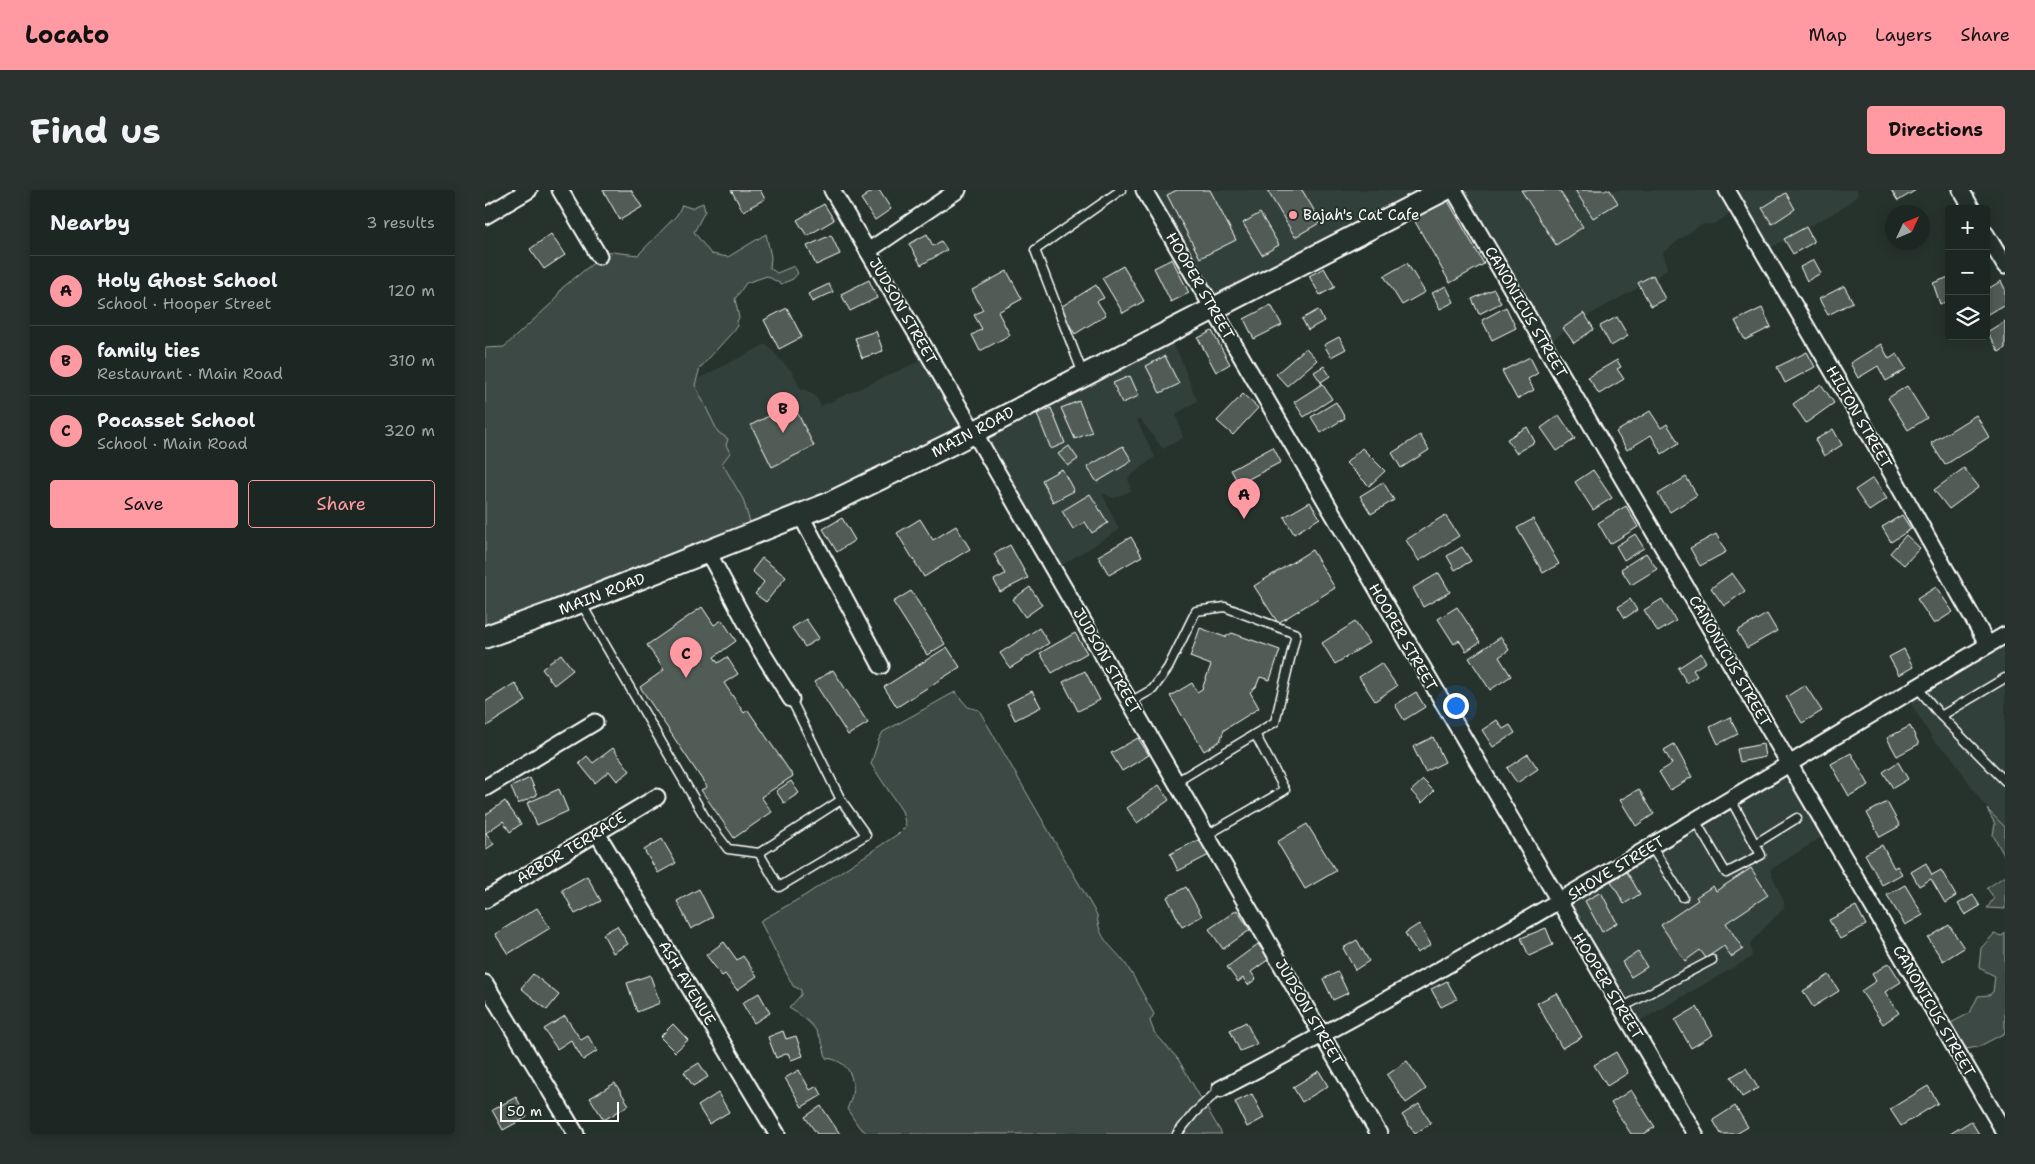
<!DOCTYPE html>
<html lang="en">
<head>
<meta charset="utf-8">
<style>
	:root { --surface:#1c2622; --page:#29322f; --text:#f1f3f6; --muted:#a0a5a5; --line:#3a4340; --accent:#ff9aa2 }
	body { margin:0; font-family:"Shantell Sans",sans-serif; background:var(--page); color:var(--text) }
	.controls { position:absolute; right:15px; top:15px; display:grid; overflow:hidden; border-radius:5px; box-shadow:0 2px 12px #0003 }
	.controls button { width:45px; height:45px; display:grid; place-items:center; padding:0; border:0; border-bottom:1px solid var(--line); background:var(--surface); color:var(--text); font:25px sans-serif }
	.compass { position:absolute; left:1400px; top:15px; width:45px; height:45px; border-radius:50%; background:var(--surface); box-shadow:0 2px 12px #0003; rotate:46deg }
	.scale { position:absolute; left:15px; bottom:12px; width:119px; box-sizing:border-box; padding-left:5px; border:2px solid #fff; border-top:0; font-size:14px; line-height:18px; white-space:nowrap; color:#fff; -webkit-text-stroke:4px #26332d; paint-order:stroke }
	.you { position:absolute; left:970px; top:515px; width:18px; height:18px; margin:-12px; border:4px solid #fff; border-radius:50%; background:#1a73e8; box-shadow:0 0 0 8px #1a73e833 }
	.badge { display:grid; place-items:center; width:32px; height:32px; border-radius:50%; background:var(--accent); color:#111; font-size:16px; font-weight:700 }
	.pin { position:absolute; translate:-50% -41px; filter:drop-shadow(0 1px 2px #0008) }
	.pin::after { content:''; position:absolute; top:26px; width:18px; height:15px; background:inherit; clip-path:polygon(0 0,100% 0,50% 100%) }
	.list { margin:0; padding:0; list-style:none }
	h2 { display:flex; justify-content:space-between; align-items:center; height:65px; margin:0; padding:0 20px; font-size:21px }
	h2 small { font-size:16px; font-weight:400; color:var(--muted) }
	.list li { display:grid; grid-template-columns:32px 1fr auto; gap:15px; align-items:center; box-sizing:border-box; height:70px; padding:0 20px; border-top:1px solid var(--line) }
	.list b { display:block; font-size:19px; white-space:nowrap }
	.list p { margin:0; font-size:16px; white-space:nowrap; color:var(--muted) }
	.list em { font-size:16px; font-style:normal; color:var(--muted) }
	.actions { display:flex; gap:10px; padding:15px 20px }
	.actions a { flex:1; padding:11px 0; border:1px solid var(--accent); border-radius:5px; text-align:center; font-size:18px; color:var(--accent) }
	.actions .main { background:var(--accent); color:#111 }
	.icon { flex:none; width:28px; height:28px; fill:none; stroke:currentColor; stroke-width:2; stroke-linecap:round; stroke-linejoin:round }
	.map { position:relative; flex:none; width:1520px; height:944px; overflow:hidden; border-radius:5px }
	header { display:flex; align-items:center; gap:30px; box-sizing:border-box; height:70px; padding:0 25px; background:var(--accent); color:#111 }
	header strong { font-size:24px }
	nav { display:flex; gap:28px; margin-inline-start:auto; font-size:18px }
	.intro { display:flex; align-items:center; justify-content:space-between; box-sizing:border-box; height:120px; padding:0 30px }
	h1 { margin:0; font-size:35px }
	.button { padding:12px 22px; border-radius:5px; background:var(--accent); color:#111; font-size:18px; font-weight:700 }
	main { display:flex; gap:30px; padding:0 30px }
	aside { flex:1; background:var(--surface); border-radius:5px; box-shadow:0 2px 12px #0003 }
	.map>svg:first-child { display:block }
</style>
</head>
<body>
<header>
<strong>Locato</strong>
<nav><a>Map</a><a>Layers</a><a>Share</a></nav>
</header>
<div class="intro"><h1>Find us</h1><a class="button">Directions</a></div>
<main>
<aside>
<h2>Nearby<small>3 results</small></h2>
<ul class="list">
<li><span class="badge">A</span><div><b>Holy Ghost School</b><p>School · Hooper Street</p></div><em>120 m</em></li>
<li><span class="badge">B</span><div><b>family ties</b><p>Restaurant · Main Road</p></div><em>310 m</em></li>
<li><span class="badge">C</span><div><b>Pocasset School</b><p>School · Main Road</p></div><em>320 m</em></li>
</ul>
<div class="actions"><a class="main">Save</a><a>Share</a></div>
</aside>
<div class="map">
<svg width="1520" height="944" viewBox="0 0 1520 944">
	<rect width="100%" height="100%" fill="#26332d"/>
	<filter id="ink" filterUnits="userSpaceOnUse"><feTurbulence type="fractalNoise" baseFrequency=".02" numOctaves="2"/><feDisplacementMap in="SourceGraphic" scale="10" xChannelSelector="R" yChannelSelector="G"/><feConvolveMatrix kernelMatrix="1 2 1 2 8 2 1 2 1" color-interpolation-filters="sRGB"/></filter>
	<g filter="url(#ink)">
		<!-- built -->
		<g fill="#333f3a">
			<polygon points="661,0 958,0 733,116"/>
			<polygon points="972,0 1372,0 1373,5 1359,17 1282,60 1254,18 1229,34 1215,35 1178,62 1182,79 1169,89 1095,130 1062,154"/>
			<polygon points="681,145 694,165 712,211 691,224 698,248 678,259 655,229 651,229 670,267 643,288 646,301 628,308 617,303 634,340 572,378 494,245 267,341 258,309 237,273 243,249 233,243 210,195 211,190 281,154 308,183 316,200 319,199 330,206 336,216 446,166 495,238"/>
			<polygon points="1520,445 1520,637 1496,611 1465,564 1449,551 1423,509"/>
			<polygon points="1300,575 1343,643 1285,680 1299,712 1299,718 1265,753 1267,767 1148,835 1078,710"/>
		</g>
		<!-- green -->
		<g fill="#3e4944" stroke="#9ea4a2">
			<polygon points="218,13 220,21 209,42 226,64 243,67 281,44 286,67 285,78 292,83 309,76 313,83 308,89 296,94 282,86 261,93 250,109 254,128 252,131 253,136 215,178 210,195 233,242 243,249 241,255 245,263 237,273 258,309 268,343 0,446 0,158 19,157 68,112 77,98 116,67 118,61 153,65 192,25 197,15 206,18"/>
			<path d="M470 502 483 517 494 520 612 725C614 750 626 755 640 773 651 789 659 807 669 824L665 831 669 842 693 869 737 944H383L374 937 362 919C373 897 369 871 341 868 336 841 327 832 304 818L316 805V800L308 796 275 731 319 706 413 644 421 636 417 621 386 574 394 549 398 542Z"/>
			<polygon points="1502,619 1520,637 1520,667 1508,645 1510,634"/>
			<polygon points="1520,686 1520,719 1502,718 1509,708 1502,698"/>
			<polygon points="1520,743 1520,843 1493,857 1469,861 1458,837 1485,823 1493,806 1504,805 1508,802 1510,786 1494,778 1496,758 1509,744 1517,746"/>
		</g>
		<!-- building -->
		<g fill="#515c57" stroke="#fff">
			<polygon points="118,0 146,0 157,17 135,30"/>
			<polygon points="246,0 275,0 280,9 258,21"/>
			<polygon points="389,0 394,0 406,19 390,30 376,9"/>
			<polygon points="692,0 725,0 751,50 715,68 682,5"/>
			<polygon points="782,0 817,0 836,32 810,47"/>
			<polygon points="1036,0 1074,0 1098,37 1071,55"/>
			<polygon points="1090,0 1125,0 1133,13 1108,28"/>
			<polygon points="1406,0 1431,0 1413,11"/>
			<polygon points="1301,3 1310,19 1287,34 1277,18"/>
			<polygon points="962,9 999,74 965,93 928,28"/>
			<polygon points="339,14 349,30 322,46 312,30"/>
			<polygon points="775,23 794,55 777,65 758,33"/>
			<polygon points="1321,37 1329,52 1308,64 1299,49"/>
			<polygon points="66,44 80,65 59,79 45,59"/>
			<polygon points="442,44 448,56 456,51 462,60 436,75 424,54"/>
			<polygon points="346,45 355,64 331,75 322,56"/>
			<polygon points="687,69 704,103 686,112 669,78"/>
			<polygon points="1329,70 1336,83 1322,91 1315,77"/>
			<polygon points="922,73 940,102 917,115 899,86"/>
			<polygon points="638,76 659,111 638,123 617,88"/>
			<polygon points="839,78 850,97 835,105 824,86"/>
			<polygon points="522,81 537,109 513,122 525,145 495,161 487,145 497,139 489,125 498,120 487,100"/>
			<polygon points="1168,85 1180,109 1166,116 1153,93"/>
			<polygon points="1464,87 1464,111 1455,114 1448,93"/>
			<polygon points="384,90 392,108 365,121 356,104"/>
			<polygon points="1516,91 1520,99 1520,114 1501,125 1501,100"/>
			<polygon points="344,94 348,102 327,112 323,104"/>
			<polygon points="611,95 619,108 612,111 621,125 590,144 574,118"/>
			<polygon points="961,96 969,112 955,119 947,103"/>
			<polygon points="1359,96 1368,112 1343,125 1334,109"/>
			<polygon points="1009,99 1016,113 994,124 987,109"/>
			<polygon points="786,115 797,135 769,149 759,129"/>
			<polygon points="1021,117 1031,138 1007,150 997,130"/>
			<polygon points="302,118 317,147 294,159 279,130"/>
			<polygon points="1277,118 1286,137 1260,150 1250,131"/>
			<polygon points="833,120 839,131 823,140 817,129"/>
			<polygon points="1099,123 1109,139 1089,153 1078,138"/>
			<polygon points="1132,127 1143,146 1126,156 1115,136"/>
			<polygon points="1520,131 1520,158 1514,162 1502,142"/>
			<polygon points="391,141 398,161 377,168 370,148"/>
			<polygon points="727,141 745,174 731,182 713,148"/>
			<polygon points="854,147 861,159 846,167 839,155"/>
			<polygon points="1396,154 1404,169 1412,164 1421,179 1401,191 1393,176 1373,188 1365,173"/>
			<polygon points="821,158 832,170 802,196 791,184"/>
			<polygon points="1322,162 1330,177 1300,193 1292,177"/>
			<polygon points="680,166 694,194 675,203 661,176"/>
			<polygon points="1045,167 1053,183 1043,189 1049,200 1032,209 1017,181"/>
			<polygon points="1132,170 1136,177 1132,179 1139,189 1114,204 1103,187"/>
			<polygon points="839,176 845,186 836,192 847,209 819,227 809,212 837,194 829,182"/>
			<polygon points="645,186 654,206 637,213 628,193"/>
			<polygon points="1336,194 1349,213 1321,233 1308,214"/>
			<polygon points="1422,196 1442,228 1423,240 1403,208"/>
			<polygon points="758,204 773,218 748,245 732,231"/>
			<polygon points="594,211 607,242 590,249 576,218"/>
			<polygon points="851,212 860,228 836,243 826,227"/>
			<polygon points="308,214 329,256 287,277 266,235"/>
			<polygon points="566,218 580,253 566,259 552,224"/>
			<polygon points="1165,221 1176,238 1182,234 1194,253 1177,264 1166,245 1142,260 1131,242"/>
			<polygon points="1074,225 1090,249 1072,261 1056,238"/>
			<polygon points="1491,225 1504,247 1460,275 1446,253"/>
			<polygon points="1042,237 1050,252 1031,263 1022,249"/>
			<polygon points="1348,239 1357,255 1339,266 1330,250"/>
			<polygon points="935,245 944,260 916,278 907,263"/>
			<polygon points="584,256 593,269 583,276 573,264"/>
			<polygon points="638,256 647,271 612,292 602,277"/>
			<polygon points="788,257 796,272 754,294 746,280"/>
			<polygon points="877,258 900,281 884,296 861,273"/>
			<polygon points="1479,278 1494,297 1464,319 1449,300"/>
			<polygon points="577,279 589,301 568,312 557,290"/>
			<polygon points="1108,280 1127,308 1108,320 1090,292"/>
			<polygon points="1201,287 1212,305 1185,322 1173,304"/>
			<polygon points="1388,288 1402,309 1384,321 1370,300"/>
			<polygon points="898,292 909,310 886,324 875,306"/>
			<polygon points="605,304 623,333 607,343 600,332 588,339 577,321"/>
			<polygon points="825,312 835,328 809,344 799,327"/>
			<polygon points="1141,316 1153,337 1125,354 1113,333"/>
			<polygon points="960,325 974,346 934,371 921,350"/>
			<polygon points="1417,325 1426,339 1406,352 1397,337"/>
			<polygon points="357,328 370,350 352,362 338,339"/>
			<polygon points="435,329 448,350 471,336 485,359 439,387 412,343"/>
			<polygon points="1048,329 1074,374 1058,383 1032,338"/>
			<polygon points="1150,344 1159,358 1139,370 1131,356"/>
			<polygon points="1231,344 1241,362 1215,376 1205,358"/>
			<polygon points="1421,345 1435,358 1419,375 1405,363"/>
			<polygon points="646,347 657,366 624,385 613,366"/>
			<polygon points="525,355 543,388 515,402 509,390 520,384 509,364"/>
			<polygon points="977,357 986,371 970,380 962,366"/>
			<polygon points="827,360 850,398 793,433 769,396"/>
			<polygon points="1161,363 1172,379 1146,395 1136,379"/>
			<polygon points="277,368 301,387 281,412 270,404 279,392 267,381"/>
			<polygon points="954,383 965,402 938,417 928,398"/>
			<polygon points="1247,383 1260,401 1239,416 1226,398"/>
			<polygon points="545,397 557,415 540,427 528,409"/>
			<polygon points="1451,397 1468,422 1449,434 1432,409"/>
			<polygon points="426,401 460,454 442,465 408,412"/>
			<polygon points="1145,409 1152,420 1140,428 1133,417"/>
			<polygon points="1177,409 1191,431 1173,442 1159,420"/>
			<polygon points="217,417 229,435 237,430 251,451 229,467 233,473 242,467 253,484 239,493 259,523 263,520 308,586 276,607 287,622 249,648 216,600 222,597 155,497 179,480 162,455"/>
			<polygon points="972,417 995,452 981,461 974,450 969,454 953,429"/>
			<polygon points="1282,424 1292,441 1262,458 1252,441"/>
			<polygon points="321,429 334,448 320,457 307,438"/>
			<polygon points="870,432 884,453 850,474 837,453"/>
			<polygon points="554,438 564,453 525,478 515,463"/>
			<polygon points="715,438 740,447 747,443 795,460 785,490 775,487 771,497 765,502 774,518 739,540 735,551 719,561 685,506 707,493 712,502 717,499 726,475 705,467"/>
			<polygon points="590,443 602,463 567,483 555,463"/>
			<polygon points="1016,447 1024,460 1014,467 1026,486 1005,500 984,468"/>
			<polygon points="462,457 475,477 412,517 399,497"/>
			<polygon points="1419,459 1428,477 1414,485 1404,467"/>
			<polygon points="1216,463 1221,472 1208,480 1212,486 1202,493 1193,478"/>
			<polygon points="76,464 88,480 69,495 57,479"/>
			<polygon points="896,473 912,496 890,511 874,487"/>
			<polygon points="348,480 383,533 363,545 329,492"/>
			<polygon points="600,481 615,510 593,521 578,492"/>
			<polygon points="30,493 41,511 0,537 0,512"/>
			<polygon points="1320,495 1337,521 1317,533 1301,507"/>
			<polygon points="547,501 556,517 530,530 522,514"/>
			<polygon points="931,502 940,517 919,530 910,515"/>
			<polygon points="1245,527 1253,544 1233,554 1225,537"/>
			<polygon points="1012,530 1018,539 1025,535 1030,543 1008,557 997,540"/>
			<polygon points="1425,536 1434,554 1412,566 1402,548"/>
			<polygon points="948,547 960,572 940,582 928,557"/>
			<polygon points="653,548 664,565 637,581 626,563"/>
			<polygon points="1189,554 1207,587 1185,600 1174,582 1187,574 1179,560"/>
			<polygon points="1278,554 1280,567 1255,572 1252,559"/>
			<polygon points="128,558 145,581 132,591 124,581 110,593 94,573 102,566 108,573"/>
			<polygon points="1366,563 1384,595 1364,606 1346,574"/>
			<polygon points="1043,564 1053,579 1032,593 1022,578"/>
			<polygon points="1413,572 1423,589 1408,598 1398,582"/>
			<polygon points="45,588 52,605 33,614 26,597"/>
			<polygon points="938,590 949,601 937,613 926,601"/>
			<polygon points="306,591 314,603 299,613 291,601"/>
			<polygon points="674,595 684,610 652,633 642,618"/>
			<polygon points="74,599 83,621 52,635 42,613"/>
			<polygon points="1154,599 1169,624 1151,636 1135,610"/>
			<polygon points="20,611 36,634 25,642 18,631 1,643 9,654 0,660 0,625"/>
			<polygon points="1402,612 1415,636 1395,647 1382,623"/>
			<polygon points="822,634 851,681 820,699 792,652"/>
			<polygon points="177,649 191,673 173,683 159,660"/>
			<polygon points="715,649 724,665 693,681 685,664"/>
			<polygon points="1397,655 1409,678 1412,676 1417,684 1397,695 1380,664"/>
			<polygon points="1441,673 1447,685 1456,680 1471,706 1460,713 1446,689 1434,696 1426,682"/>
			<polygon points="1266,678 1283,705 1241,733 1258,759 1246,767 1239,756 1221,768 1215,760 1200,771 1176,735 1213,710 1211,707 1228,696 1231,701"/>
			<polygon points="1142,682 1155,704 1139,714 1126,691"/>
			<polygon points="102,686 116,711 90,724 77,700"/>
			<polygon points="1420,695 1438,725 1420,735 1402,705"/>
			<polygon points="701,697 717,726 697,737 682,707"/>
			<polygon points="214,699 228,727 206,739 192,711"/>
			<polygon points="1116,702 1132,733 1117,742 1100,711"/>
			<polygon points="1488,705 1495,716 1480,725 1473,714"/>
			<polygon points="1371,716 1381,735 1355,749 1344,730"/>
			<polygon points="52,718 65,738 23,764 10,744"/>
			<polygon points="752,720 765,740 738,759 724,739"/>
			<polygon points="934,734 946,755 932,763 920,743"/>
			<polygon points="1464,735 1479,758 1458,771 1443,748"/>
			<polygon points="132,736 143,754 128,763 118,744"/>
			<polygon points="1061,738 1068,755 1044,766 1036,748"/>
			<polygon points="872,750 884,771 870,780 858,758"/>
			<polygon points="239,752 252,770 258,766 272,786 252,800 240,784 237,786 221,765"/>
			<polygon points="773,754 784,769 766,782 771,789 763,795 758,788 753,792 742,777"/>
			<polygon points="1153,762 1162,777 1146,787 1137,772"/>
			<polygon points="1404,773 1416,792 1400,802 1414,823 1398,834 1376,801 1391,791 1387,784"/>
			<polygon points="853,782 863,803 848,810 838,789"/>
			<polygon points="48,784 74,805 62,820 36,798"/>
			<polygon points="165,785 175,813 152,822 142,793"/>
			<polygon points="1344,785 1354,801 1328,817 1318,801"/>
			<polygon points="962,791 972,809 956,817 946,799"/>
			<polygon points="274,803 285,823 269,833 257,813"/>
			<polygon points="1072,803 1097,847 1077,858 1052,813"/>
			<polygon points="1212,817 1228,845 1206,858 1190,830"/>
			<polygon points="80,826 96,850 103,846 112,861 98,870 86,850 72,859 59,839"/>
			<polygon points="761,832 772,854 755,861 745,840"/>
			<polygon points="188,834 203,850 190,862 175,847"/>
			<polygon points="298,841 301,849 311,846 318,866 306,870 303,863 291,868 283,847"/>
			<polygon points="1131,862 1143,883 1122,896 1109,875"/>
			<polygon points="922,871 941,899 921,913 902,885"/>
			<polygon points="214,873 223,887 208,896 199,882"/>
			<polygon points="1261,878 1273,898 1257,907 1246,887"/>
			<polygon points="314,880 325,900 332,896 337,905 317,917 300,888"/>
			<polygon points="834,881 843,896 817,912 808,897"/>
			<polygon points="130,893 144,915 119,930 105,908"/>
			<polygon points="1443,896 1453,913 1416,936 1405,919"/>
			<polygon points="1146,900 1170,937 1159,944 1146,944 1126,913"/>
			<polygon points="233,903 244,922 224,934 213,916"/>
			<polygon points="767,904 779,928 762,937 750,912"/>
			<polygon points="31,907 42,927 18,940 7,920"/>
			<polygon points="934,914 946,933 930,944 917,925"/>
			<polygon points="336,916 355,944 332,944 320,927"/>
			<polygon points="1250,916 1263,937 1251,944 1236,944 1228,930"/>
			<polygon points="1486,931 1494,944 1465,944"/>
		</g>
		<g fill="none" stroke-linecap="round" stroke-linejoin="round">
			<!-- service casing -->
			<g stroke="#fff" stroke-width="11">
				<g id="service">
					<polyline points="598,184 550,60 636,0"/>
					<polyline points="96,413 222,631 243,659 274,663"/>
					<polyline points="1432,497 1456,526 1520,488"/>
					<polyline points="306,509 356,610 381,645 294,697 274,663 356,610"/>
					<polyline points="645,512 668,499 683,478 711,421 740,417 811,444 790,532 691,592"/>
					<polyline points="1456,526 1520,591"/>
					<polyline points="1210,630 1241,683 1276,665 1245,608"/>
					<polyline points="722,645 800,600 770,544"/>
					<polyline points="1270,654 1312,628"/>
					<polyline points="1166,656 1198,707"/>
					<polyline points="1136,818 1227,770"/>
					<polyline points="692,944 709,923 735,899"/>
				</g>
			</g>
			<!-- minor casing -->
			<g stroke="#fff" stroke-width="19">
				<g id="minor">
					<polyline points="75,0 114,66"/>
					<polyline points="347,0 489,242 894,944"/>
					<polyline points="659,0 1210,944"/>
					<polyline points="969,0 1520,943"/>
					<polyline points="1242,0 1394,261 1503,455"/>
					<polyline points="1476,0 1487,19"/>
					<polyline points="0,26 44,0"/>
					<polyline points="1501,44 1520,76"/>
					<polyline points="383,61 473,0"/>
					<polyline points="315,324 396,476"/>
					<polyline points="223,362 275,459 306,509"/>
					<polyline points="0,598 110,532"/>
					<polyline points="112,643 292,944"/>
					<polyline points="0,710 172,607"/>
					<polyline points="0,793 91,944"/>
					<path d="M735 899C1004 760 1259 599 1520 445"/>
				</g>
			</g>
			<!-- secondary casing -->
			<g stroke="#fff" stroke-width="25">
				<polyline id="secondary" points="0,447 67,423 343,314 470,252 959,0"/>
			</g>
			<!-- service -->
			<use href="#service" stroke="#26332d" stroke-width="8"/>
			<!-- minor -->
			<use href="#minor" stroke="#26332d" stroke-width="15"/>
			<!-- secondary -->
			<use href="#secondary" stroke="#26332d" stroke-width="21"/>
		</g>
	</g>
	<!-- markers -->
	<circle fill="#ff9aa2" stroke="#26332d" stroke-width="2" cx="808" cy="25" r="5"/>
	<g text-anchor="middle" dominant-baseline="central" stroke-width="4" stroke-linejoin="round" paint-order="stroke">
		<!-- poi labels -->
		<g font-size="15" fill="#fff" stroke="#26332d" text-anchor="start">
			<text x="818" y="25">Bajah's Cat Cafe</text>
		</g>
		<!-- street labels -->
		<g font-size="15" fill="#fff" stroke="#26332d">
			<text transform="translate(715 96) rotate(60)">HOOPER STREET</text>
			<text transform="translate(418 121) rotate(60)">JUDSON STREET</text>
			<text transform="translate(1041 122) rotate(60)">CANONICUS STREET</text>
			<text transform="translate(1374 227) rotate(60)">HILTON STREET</text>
			<text transform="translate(488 242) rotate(-28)">MAIN ROAD</text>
			<text transform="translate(117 404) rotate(-21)">MAIN ROAD</text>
			<text transform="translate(918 447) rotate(60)">HOOPER STREET</text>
			<text transform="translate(622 471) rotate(60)">JUDSON STREET</text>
			<text transform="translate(1245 471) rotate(60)">CANONICUS STREET</text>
			<text transform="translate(86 658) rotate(-31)">ARBOR TERRACE</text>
			<text transform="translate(1131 678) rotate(-31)">SHOVE STREET</text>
			<text transform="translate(202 793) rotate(59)">ASH AVENUE</text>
			<text transform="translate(1123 796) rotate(59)">HOOPER STREET</text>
			<text transform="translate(1449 821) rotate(60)">CANONICUS STREET</text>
			<text transform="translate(824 822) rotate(60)">JUDSON STREET</text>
		</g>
	</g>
</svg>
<div class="controls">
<button>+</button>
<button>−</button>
<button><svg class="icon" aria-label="layers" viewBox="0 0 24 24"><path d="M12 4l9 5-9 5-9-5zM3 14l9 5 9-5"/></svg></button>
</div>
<svg class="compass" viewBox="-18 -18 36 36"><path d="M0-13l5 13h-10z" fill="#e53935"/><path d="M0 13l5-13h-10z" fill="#a0a5a5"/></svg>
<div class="scale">50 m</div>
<div class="you"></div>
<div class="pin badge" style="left:759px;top:329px">A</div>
<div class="pin badge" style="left:298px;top:243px">B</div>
<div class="pin badge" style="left:201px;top:488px">C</div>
</div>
</main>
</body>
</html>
